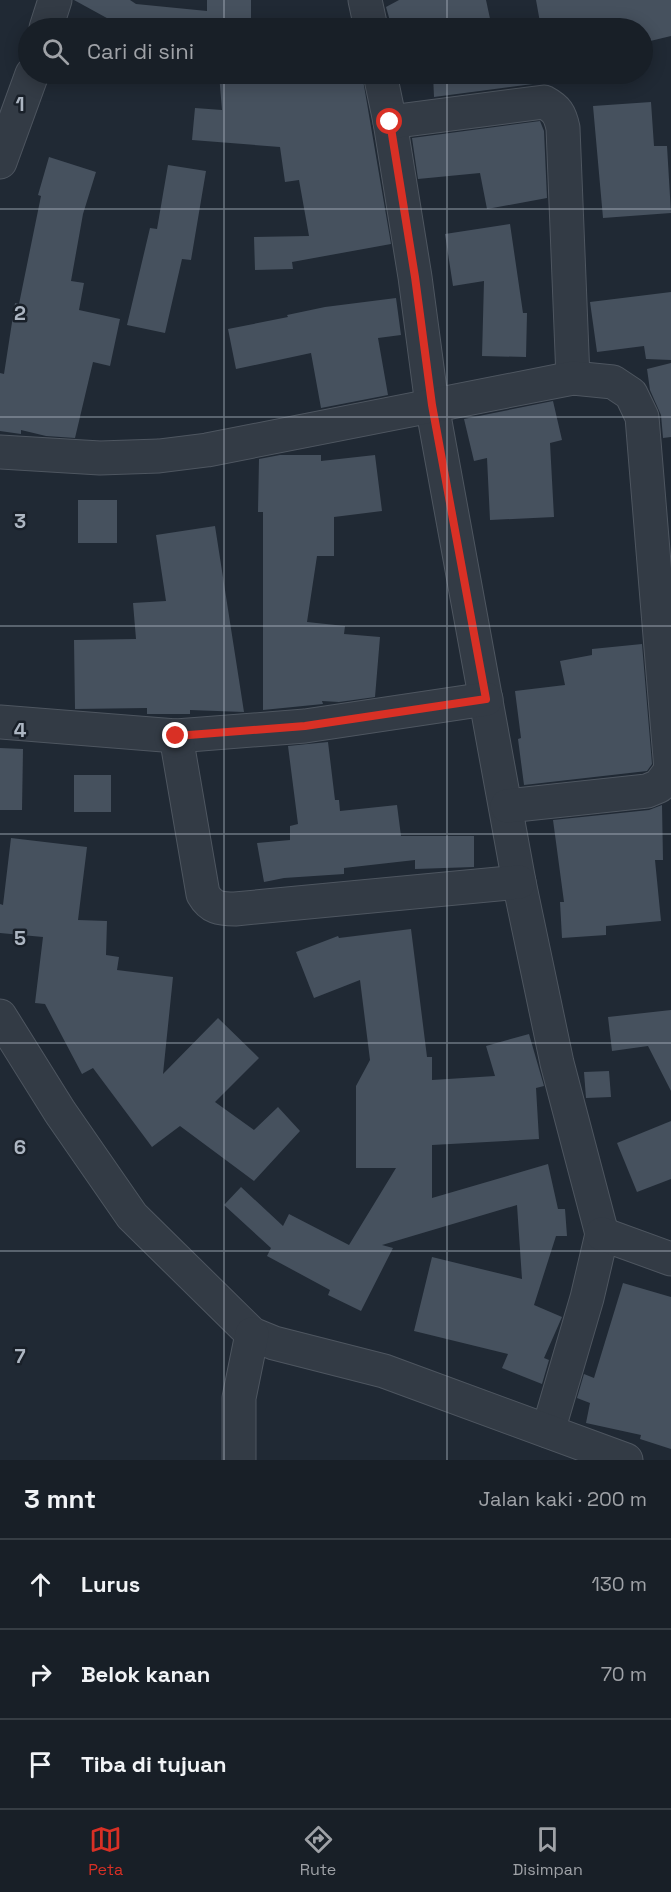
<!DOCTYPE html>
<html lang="id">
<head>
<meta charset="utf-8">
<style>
	:root { --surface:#181f27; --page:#252c33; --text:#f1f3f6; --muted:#9fa2a7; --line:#363d44; --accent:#d93025 }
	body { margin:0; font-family:"Space Grotesk",sans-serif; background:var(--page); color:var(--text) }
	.stop { position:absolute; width:18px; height:18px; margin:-14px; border:4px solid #d93025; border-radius:50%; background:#fff }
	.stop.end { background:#d93025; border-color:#fff; box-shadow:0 2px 6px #0008 }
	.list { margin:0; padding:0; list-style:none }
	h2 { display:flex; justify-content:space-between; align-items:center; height:78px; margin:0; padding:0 24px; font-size:26px }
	h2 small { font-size:20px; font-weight:400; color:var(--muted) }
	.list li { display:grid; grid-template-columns:39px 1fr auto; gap:18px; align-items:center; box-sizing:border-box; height:90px; padding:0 24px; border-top:2px solid var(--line) }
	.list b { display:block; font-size:22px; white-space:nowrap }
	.list em { font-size:20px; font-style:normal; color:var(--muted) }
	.icon { flex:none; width:33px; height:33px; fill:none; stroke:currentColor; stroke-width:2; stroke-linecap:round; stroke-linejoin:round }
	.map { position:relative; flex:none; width:671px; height:1460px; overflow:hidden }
	.search { position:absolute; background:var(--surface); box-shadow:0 3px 15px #0003; left:18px; right:18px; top:18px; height:66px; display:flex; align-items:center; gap:15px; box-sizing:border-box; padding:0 21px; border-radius:33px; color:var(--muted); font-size:22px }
	.sheet { height:348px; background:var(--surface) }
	nav { display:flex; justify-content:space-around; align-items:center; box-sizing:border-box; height:84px; border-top:2px solid var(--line); background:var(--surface); font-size:16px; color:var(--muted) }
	nav a { display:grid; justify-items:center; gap:3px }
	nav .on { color:var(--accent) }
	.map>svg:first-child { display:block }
</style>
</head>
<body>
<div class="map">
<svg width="671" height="1460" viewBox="0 0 671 1460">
	<rect width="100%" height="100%" fill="#202934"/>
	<!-- building -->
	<g fill="#46515e">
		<polygon points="74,0 130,0 136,4 207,11 207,0 251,0 251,28 125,28"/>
		<polygon points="399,0 486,0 492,28 392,28 386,7"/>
		<polygon points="536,0 671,0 671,36 642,43 642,28 541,28"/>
		<polygon points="219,74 362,74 391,244 292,262 293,269 255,270 254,237 309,236 299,180 285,182 280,147 192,140 195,108 222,110"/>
		<polygon points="433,74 533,74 533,84 434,97"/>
		<polygon points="651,102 654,146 667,146 671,213 603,218 593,106"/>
		<polygon points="540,121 544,131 547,198 487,209 480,173 418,179 412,138"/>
		<polygon points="49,157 96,172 83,214 71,281 84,283 79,310 120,319 110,366 93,362 75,438 46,436 21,430 21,434 0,431 0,373 4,374 15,303 19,304 41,196 38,195"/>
		<polygon points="168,165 206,171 191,260 182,259 165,333 127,325 150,228 157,229"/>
		<polygon points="510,224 523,313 527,313 526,357 482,356 484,281 453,286 445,234"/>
		<polygon points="671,292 671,360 646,359 644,346 597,352 590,302"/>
		<polygon points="396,298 401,335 378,338 388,395 321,408 311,353 236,369 228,329 288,317 287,315 325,307"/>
		<polygon points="671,363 671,437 663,438 661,415 650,390 647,369"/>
		<polygon points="553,401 562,440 550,443 554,517 490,520 487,458 474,461 464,419"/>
		<polygon points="280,455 321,455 321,461 375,455 382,511 334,517 334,556 317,556 307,622 345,626 344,634 380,637 375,697 339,702 322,701 323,704 263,710 263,512 258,512 259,459"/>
		<rect x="78" y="500" width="39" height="43"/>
		<polygon points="215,526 244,712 190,710 190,714 147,714 147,708 75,709 74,640 136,639 133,603 166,601 156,535"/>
		<polygon points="642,644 652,764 647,771 524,785 518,739 521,738 515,691 565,685 560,661 592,655 592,649"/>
		<polygon points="328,742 335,800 339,800 340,811 397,805 401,836 474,836 474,867 415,869 415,860 344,868 344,874 284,878 264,882 257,843 290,840 290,826 298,824 288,746"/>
		<polygon points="0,748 23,749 22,810 0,810"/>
		<rect x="74" y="775" width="37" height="37"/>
		<polygon points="662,805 663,860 655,860 661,921 606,926 606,935 562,938 560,902 564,902 553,820 649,810"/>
		<polygon points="11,838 87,847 78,920 107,921 106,955 119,957 117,970 173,977 163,1074 218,1018 259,1058 215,1102 254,1130 278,1107 300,1131 254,1181 180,1126 152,1147 93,1068 82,1074 45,1004 35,1003 43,937 0,933 0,904 3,905"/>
		<polygon points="411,929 427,1057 432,1057 432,1080 495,1076 486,1046 529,1034 544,1086 536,1088 539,1139 432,1145 432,1198 548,1164 558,1209 565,1209 567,1236 556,1236 534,1305 562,1317 544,1358 549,1360 542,1384 502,1368 508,1354 414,1331 432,1257 522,1279 517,1205 382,1245 393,1248 361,1311 328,1295 330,1290 267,1256 271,1248 224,1205 241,1187 283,1226 289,1214 349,1245 396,1168 356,1168 356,1086 370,1060 360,980 314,998 296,952 338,936 339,938"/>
		<polygon points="671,1010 671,1091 648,1046 612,1051 608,1017"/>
		<polygon points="609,1071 611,1097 586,1098 584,1072"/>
		<polygon points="671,1121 671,1179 637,1192 617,1143"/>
		<polygon points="623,1283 671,1297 671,1449 640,1439 641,1435 586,1423 590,1403 577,1398 584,1374 594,1378"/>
	</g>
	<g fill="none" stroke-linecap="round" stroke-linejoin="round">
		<!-- minor casing -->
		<g stroke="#4e5660" stroke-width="35">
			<g id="minor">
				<polyline points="365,0 371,28"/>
				<polyline points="46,28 55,0"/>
				<polyline points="380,74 390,122 415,277 432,405 519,882 557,1063 602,1234 587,1298 548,1431"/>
				<path d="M390 122 544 102C557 109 560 114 563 128L573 378"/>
				<polyline points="0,162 32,74"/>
				<polyline points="0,452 100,458 159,456 207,450 573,378 613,382 631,394 642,417 671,770 659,786 647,791 507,806"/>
				<polyline points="0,722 176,736 305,726 486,699"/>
				<path d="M176 736 203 894C211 908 220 909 235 909L519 882"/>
				<polyline points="0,1016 60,1112 132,1216 252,1334 274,1343 384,1371 626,1460"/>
				<polyline points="602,1234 671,1259"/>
				<polyline points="239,1460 239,1398 252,1334"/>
			</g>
		</g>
		<!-- minor -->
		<use href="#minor" stroke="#333b45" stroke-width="33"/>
	</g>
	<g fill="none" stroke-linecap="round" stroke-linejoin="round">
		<!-- route -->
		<polyline stroke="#d93025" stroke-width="8" points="176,736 305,726 486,699 432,405 415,277 390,122"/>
	</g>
	<!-- grid -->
	<path fill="none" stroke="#adb6c2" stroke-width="1.5" stroke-opacity="0.55" d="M224 0V28M447 0V28M224 74V1460M447 74V1460M0 209H671M0 417H671M0 626H671M0 834H671M0 1043H671M0 1251H671"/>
	<g font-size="20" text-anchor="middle" font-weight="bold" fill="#adb6c2" stroke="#192029" stroke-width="5" stroke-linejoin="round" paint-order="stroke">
		<text x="20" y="111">1</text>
		<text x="20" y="320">2</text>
		<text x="20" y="528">3</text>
		<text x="20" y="737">4</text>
		<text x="20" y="945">5</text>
		<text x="20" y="1154">6</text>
		<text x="20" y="1363">7</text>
	</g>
</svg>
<div class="stop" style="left:390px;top:122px"></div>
<div class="stop end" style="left:176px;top:736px"></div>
<div class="search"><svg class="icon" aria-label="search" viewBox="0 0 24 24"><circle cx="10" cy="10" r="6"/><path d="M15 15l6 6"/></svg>Cari di sini</div>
</div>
<section class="sheet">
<h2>3 mnt<small>Jalan kaki · 200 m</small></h2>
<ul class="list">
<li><svg class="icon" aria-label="ahead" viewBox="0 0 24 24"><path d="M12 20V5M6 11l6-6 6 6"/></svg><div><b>Lurus</b></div><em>130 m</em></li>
<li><svg class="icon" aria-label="right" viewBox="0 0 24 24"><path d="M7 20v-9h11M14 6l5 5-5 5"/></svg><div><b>Belok kanan</b></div><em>70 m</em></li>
<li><svg class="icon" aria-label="arrive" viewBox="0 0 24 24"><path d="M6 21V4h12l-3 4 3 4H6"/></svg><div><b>Tiba di tujuan</b></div></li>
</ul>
</section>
<nav>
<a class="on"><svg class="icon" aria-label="map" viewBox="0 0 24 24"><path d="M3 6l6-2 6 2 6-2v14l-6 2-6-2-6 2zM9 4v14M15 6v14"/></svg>Peta</a>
<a><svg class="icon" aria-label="directions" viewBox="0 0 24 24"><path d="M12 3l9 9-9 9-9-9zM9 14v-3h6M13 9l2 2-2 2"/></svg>Rute</a>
<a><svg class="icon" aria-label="saved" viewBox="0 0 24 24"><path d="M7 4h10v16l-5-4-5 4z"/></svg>Disimpan</a>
</nav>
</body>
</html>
